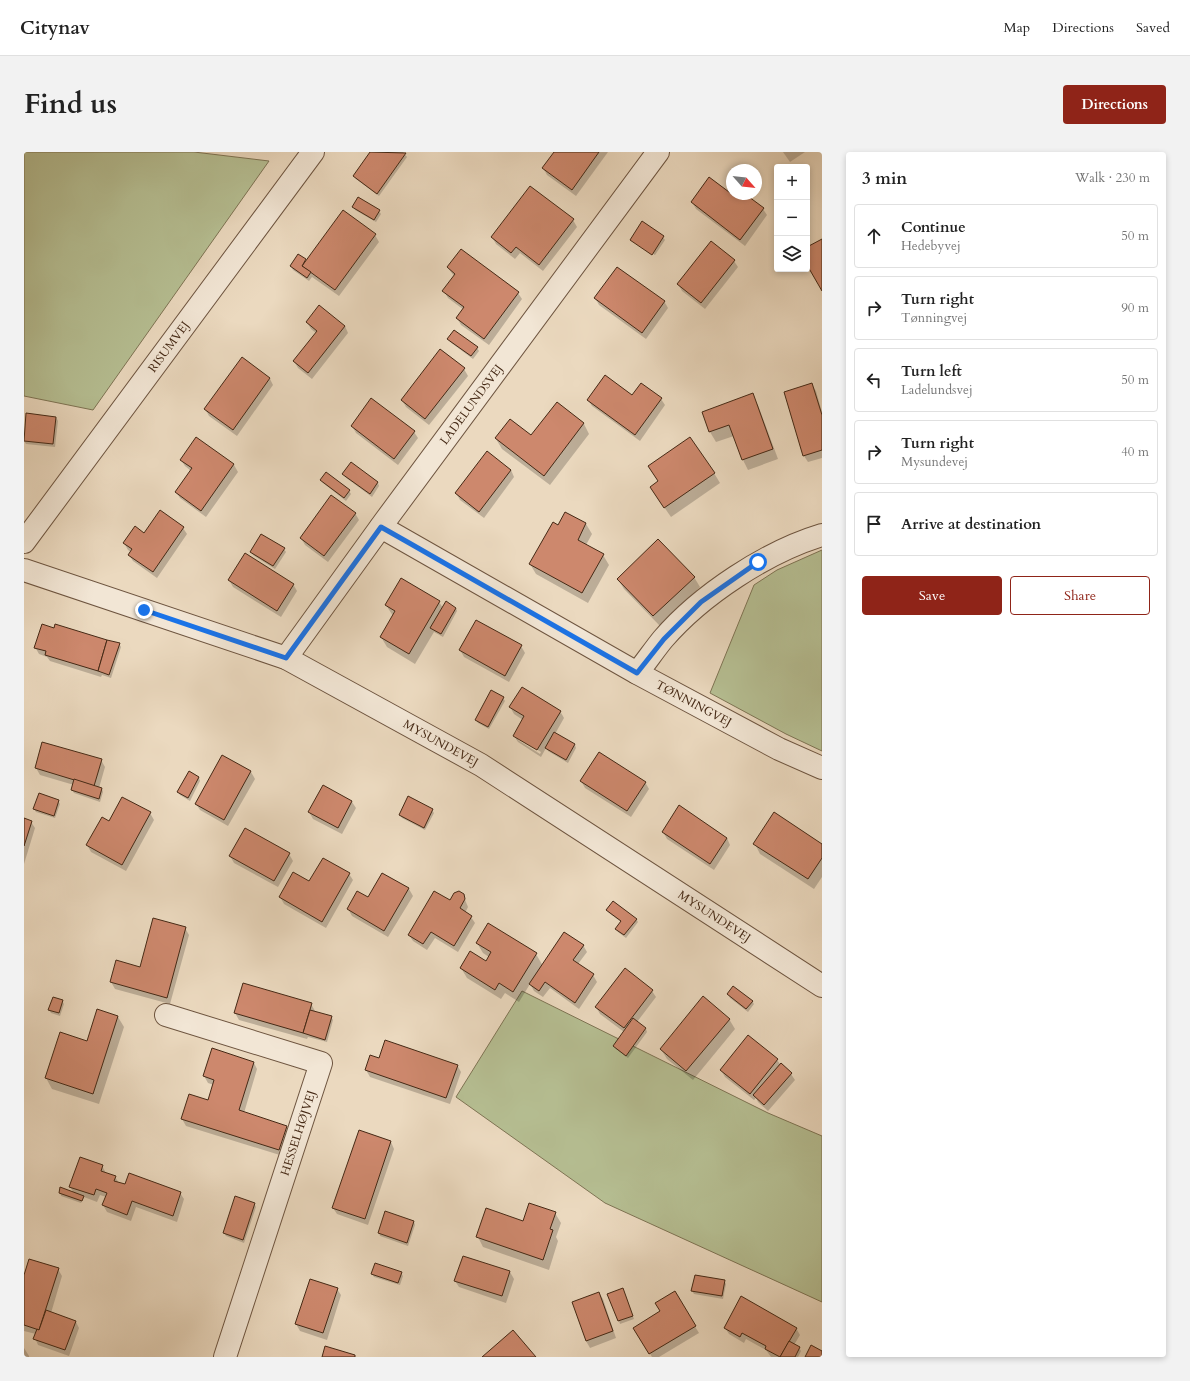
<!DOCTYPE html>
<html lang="en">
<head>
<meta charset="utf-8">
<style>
	:root { --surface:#fff; --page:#f2f2f2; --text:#222; --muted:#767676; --line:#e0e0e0; --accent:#8f2418 }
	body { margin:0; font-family:Cardo,serif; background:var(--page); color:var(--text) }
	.controls { position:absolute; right:12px; top:12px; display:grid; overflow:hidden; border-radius:4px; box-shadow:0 2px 6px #0003 }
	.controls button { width:36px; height:36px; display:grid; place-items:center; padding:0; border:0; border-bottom:1px solid var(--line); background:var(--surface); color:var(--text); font:20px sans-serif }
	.compass { position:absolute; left:702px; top:12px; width:36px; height:36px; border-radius:50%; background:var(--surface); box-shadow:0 2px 6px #0003; rotate:117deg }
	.stop { position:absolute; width:12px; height:12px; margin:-9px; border:3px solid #1a73e8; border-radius:50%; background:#fff }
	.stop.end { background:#1a73e8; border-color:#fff; box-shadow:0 1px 4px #0008 }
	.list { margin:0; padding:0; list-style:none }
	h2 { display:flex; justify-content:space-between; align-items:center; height:52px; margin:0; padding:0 16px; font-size:17px }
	h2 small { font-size:13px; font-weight:400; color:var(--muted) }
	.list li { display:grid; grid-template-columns:26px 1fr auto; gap:12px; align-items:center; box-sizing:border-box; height:64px; margin:0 8px 8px; padding:0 8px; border:1px solid var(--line); border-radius:4px }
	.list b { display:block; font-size:15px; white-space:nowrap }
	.list p { margin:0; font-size:13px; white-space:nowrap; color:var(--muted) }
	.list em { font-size:13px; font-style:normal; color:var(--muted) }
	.actions { display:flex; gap:8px; padding:12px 16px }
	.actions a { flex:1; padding:9px 0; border:1px solid var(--accent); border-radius:4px; text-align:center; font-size:14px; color:var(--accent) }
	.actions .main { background:var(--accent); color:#fff }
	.icon { flex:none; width:22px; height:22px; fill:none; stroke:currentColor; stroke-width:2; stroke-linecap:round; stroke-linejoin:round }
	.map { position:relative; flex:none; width:798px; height:1205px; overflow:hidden; border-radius:4px }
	header { display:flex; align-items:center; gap:24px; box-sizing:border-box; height:56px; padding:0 20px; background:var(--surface); border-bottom:1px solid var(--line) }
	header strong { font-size:19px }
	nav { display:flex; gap:22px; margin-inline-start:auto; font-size:14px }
	.intro { display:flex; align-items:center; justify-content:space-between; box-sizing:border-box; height:96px; padding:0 24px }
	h1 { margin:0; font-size:28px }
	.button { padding:10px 18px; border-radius:4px; background:var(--accent); color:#fff; font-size:14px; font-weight:700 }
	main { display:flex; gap:24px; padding:0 24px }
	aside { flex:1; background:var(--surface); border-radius:4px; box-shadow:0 2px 6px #0003 }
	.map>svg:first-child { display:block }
</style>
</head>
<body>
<header>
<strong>Citynav</strong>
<nav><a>Map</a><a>Directions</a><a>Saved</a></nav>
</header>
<div class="intro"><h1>Find us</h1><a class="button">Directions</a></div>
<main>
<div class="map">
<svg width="798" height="1205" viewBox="0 0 798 1205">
	<rect width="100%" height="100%" fill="#ebd9bf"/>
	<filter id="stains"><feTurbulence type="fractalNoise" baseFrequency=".005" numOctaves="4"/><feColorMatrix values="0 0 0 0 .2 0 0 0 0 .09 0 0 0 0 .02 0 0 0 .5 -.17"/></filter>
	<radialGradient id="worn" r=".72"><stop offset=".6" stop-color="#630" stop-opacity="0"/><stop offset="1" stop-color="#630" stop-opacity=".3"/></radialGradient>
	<!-- green -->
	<g fill="#b6bf93" stroke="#7e7454">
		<polygon points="0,0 170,0 245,9 69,258 0,244"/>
		<polygon points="798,398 798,599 762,582 686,541 730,433 753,418"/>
		<polygon points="498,839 744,961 798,984 798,1150 581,1051 432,945"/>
	</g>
	<!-- shadow -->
	<g fill="#0003" fill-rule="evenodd">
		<polygon points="348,0 379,0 383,5 355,44 332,27 330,24"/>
		<polygon points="531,0 584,0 552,44 523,23 519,16"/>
		<polygon points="759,0 781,0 766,10"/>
		<polygon points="712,42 719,42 739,57 743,63 721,94 672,57 668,50 710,45"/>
		<polygon points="329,55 355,59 357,62 352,70 331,58"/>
		<polygon points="549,68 553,75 519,119 496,101 491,107 472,92 468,85"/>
		<polygon points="351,83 355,90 315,144 288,125 285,129 269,118 267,114 274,103 283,110"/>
		<polygon points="639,85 641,88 631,103 608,88 608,90 607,88"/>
		<polygon points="710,109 714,115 681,157 658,139 654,132"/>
		<polygon points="424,116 494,141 498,147 465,193 437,173 433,166 440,158 424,146 420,139 430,124"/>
		<polygon points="571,146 640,149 644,156 622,187 575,153"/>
		<polygon points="283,170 321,174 324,181 288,227 274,216 270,209 292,181 287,177"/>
		<polygon points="425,187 453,196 455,199 449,207 426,190"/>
		<polygon points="440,217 444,224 405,273 382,255 378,248"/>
		<polygon points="246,227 249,233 213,284 185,264 181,257"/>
		<polygon points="788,233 792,239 798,260 798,306 784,310 780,304 761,241"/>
		<polygon points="728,243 734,253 754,307 724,318 719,308 710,284 692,290 686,280 679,260"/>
		<polygon points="608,245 637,247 641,253 616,289 568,254 564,248"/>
		<polygon points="533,251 560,272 565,282 526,333 478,297 472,287 507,285"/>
		<polygon points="3,262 32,265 34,269 31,295 2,292 0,289"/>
		<polygon points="328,274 390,280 394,286 374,313 332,281"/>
		<polygon points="173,287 210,313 214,320 182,365 156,346 152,340 167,319 161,314 157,308"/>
		<polygon points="327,312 354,331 355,334 348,345 321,325 320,322"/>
		<polygon points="487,318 490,325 460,366 436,348 432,341"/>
		<polygon points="690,321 696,331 647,365 633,345 635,329"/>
		<polygon points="297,328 325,339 327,342 322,349 299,331"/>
		<polygon points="331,361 335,368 304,410 281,393 277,386"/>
		<polygon points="542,361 562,372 568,382 562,393 579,403 585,413 564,451 512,422 506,412 535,374"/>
		<polygon points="159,376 163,382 133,426 109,409 105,403 107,400 104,398 100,391 120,382"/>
		<polygon points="260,397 262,400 251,417 229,403 227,400"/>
		<polygon points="670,425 676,435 636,474 600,437 594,427"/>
		<polygon points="205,428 269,432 273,439 257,465 209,435"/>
		<polygon points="415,450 419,456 432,456 433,459 419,485 410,480 391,512 363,495 357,485 369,464 362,453"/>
		<polygon points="95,492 97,495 87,526 78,523 77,525 26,509 23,505 15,502 11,495"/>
		<polygon points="497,494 501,501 485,530 440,505 436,498"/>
		<polygon points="479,546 481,549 465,577 454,571 452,568"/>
		<path d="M486 555 536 559 540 566 531 582 551 593 552 596 544 611 524 599 522 596 517 605 494 590 490 584 499 568 490 562ZM494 586 517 600 516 602 494 588Z"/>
		<polygon points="198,604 227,620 231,627 204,674 176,658 172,652"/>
		<polygon points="77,608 81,615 75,636 78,637 79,640 76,650 50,641 48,638 50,633 16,623 12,616"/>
		<polygon points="165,621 175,626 176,629 166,649 156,643 154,640"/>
		<polygon points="557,629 621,630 625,637 607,665 561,636"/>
		<polygon points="34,649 36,652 31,666 12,660 10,657"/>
		<polygon points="328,650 332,656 318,682 289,667 285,660"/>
		<polygon points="408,658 410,661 401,678 378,666 376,663"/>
		<polygon points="126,661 130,668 102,719 67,700 63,693 85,670"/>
		<polygon points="0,668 7,670 11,676 0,712"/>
		<polygon points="639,680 703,686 706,693 690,718 643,687"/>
		<polygon points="731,692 798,693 798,725 790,737 736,702"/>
		<polygon points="265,702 269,709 254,735 210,711 206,704"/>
		<polygon points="325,722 329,728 302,776 260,752 256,745 286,730"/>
		<polygon points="359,722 385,737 389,744 364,785 328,764 324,757 344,746"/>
		<polygon points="439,743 444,755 441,761 447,765 451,771 434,800 411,786 403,798 389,789 385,783 426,750"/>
		<polygon points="583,758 612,767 614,770 602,786 594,780 592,777 597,770 585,761"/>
		<polygon points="161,776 165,783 146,852 91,837 87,830 116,816"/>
		<polygon points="453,791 512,802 519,814 559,793 563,800 554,812 569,823 573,830 555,857 526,836 519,845 510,839 506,832 495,850 481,841 477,847 443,826 437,816 462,810 465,805 459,801"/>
		<polygon points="628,839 632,845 613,870 622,877 623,880 604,906 592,897 590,894 600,880 576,862 572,855"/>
		<polygon points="704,842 728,849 730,852 724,860 706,846"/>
		<polygon points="38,849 40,852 36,864 27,861 25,858"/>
		<polygon points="287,852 291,859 291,860 307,865 309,868 303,890 284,885 283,887 215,868 211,861"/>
		<polygon points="74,859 94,865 100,875 75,952 28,937 22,926 37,881 63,890"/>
		<polygon points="705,867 711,877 669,928 643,907 637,897"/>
		<polygon points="724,884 753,908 757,913 767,922 771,928 744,959 734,950 732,946 730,948 701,925 697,918"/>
		<polygon points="356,907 433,913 437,920 426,952 346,925 342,918"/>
		<polygon points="230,911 233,917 220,961 262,975 266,981 259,1004 162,974 158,967 184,949 190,933 184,931 180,924"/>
		<polygon points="367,990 370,997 344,1073 313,1062 309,1056"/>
		<polygon points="78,1014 82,1021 91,1025 95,1031 156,1041 160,1047 153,1070 112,1055 107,1069 83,1060 79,1053 82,1045 76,1043 73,1050 60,1045 57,1051 37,1044 36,1040 50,1041 46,1035"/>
		<polygon points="212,1045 230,1051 232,1055 220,1091 202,1084 200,1081"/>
		<polygon points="531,1061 537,1071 532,1085 534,1089 525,1118 459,1095 454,1085"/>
		<polygon points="390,1070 391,1073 384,1094 356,1084 355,1081"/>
		<polygon points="34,1117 38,1124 27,1161 52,1170 55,1176 45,1204 14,1193 11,1186 12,1182 0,1179 0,1126"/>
		<polygon points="486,1120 490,1127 482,1151 435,1135 431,1129"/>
		<polygon points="377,1121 379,1124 376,1133 350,1125 348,1122"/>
		<polygon points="700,1129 702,1132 699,1147 670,1142 668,1139"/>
		<polygon points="313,1137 317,1143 303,1188 276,1179 272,1172"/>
		<polygon points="600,1140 610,1167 596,1172 595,1169"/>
		<polygon points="650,1140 675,1181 635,1205 628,1205 611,1176 638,1160"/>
		<polygon points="575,1141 579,1147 592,1186 566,1196 562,1189 549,1150"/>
		<polygon points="701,1176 772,1176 776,1183 770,1193 775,1196 777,1199 774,1205 747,1205 742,1198 722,1187 720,1191 705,1182"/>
		<polygon points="0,1196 5,1204 5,1205 0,1205"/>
	</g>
	<!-- building -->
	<g fill="#cd886d" stroke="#452915">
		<polygon points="346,0 382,1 353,42 329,24"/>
		<polygon points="530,0 575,0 548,38 518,16"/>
		<polygon points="685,25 709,43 710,42 721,42 740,56 716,88 667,50"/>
		<polygon points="506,34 550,67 515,113 492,95 487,101 467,85"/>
		<polygon points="334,45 356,58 350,68 328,55"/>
		<polygon points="319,58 352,82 311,138 278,114"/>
		<polygon points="618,69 640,84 628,103 606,88"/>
		<polygon points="798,87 798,139 783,113 783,95"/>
		<polygon points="687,89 711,108 677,151 653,132"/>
		<polygon points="437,97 495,140 460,187 432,166 440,155 418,139 431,122 423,115"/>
		<polygon points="274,102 282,107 278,114 287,120 283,126 266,114"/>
		<polygon points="593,115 641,149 618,181 570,146"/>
		<polygon points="295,153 321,174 284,221 269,209 293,179 282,170"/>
		<polygon points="430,178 454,195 447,204 423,187"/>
		<polygon points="416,197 441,216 401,267 377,248"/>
		<polygon points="218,205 246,226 209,278 180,257"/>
		<polygon points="581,223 608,243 617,231 638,246 611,283 563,248"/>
		<polygon points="788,231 798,263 798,298 779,304 760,240"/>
		<polygon points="729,241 749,297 718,308 705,273 685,280 678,260"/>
		<polygon points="347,246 391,279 370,307 327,274"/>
		<polygon points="533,250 560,271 520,324 471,286 486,267 507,283"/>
		<polygon points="2,261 32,265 29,292 0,289"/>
		<polygon points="172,285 210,312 177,359 151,340 168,316 156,308"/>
		<polygon points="666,285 691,321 640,356 626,335 634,329 624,314"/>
		<polygon points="463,299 487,318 455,360 431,341"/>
		<polygon points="327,310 354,330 346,342 318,322"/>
		<polygon points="302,320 326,338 320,346 296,328"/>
		<polygon points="307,343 332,361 300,404 276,386"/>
		<polygon points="136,358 160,375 129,420 104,403 108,397 99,391 111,374 120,381"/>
		<polygon points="541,360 562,371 554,388 580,402 558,441 505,412 529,370 534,373"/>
		<polygon points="237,382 261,396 249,414 226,400"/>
		<polygon points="634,387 671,425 629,464 593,427"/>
		<polygon points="221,401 270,432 253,459 204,428"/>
		<polygon points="377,426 416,449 385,502 356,485 371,459 361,453"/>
		<polygon points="422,449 432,456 417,482 406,476"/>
		<polygon points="452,468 498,493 481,524 435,498"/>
		<polygon points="18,472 30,476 31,472 83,488 74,519 21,503 22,499 10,496"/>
		<polygon points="83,488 96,491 85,523 74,519"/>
		<polygon points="498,535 537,559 513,598 489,584 500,564 485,555"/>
		<polygon points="467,538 480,545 464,575 451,568"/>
		<polygon points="530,580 551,592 542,608 521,596"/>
		<polygon points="18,590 78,607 70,634 11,616"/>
		<polygon points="575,600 622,630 603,659 556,629"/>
		<polygon points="198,603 227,619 200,668 171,652"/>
		<polygon points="165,619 175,625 164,646 153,640"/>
		<polygon points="50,627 78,636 75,647 47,638"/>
		<polygon points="299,633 328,649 314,676 284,660"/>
		<polygon points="15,641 35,648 30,664 9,657"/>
		<polygon points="384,644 409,657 400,676 375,663"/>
		<polygon points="98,645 127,660 98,713 62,693 78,665 85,669"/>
		<polygon points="655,653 703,686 686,712 638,680"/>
		<polygon points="750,660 798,692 798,706 784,727 729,692"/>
		<polygon points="0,666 8,669 0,694"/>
		<polygon points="221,676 266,701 250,729 205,704"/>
		<polygon points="299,706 326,721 298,770 255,745 269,720 285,729"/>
		<polygon points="358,721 385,736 360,779 323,757 333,739 344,745"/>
		<polygon points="410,739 426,748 430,741 435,739 440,742 441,747 436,756 448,764 430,794 407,780 399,792 384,783"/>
		<polygon points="589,749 613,767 600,783 591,777 597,769 582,758"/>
		<polygon points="129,766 162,775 143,846 86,830 92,808 116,815"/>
		<polygon points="464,771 513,801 489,840 475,831 471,838 436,816 446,799 462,809 467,800 452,791"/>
		<polygon points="540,780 560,793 549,808 570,822 551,851 521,830 515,839 505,832"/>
		<polygon points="601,816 629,838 600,876 571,855"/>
		<polygon points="219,831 288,851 279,881 210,861"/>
		<polygon points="709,834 729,849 722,857 703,842"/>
		<polygon points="679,844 706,867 662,919 636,897"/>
		<polygon points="29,845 39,848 35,861 24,858"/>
		<polygon points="73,857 94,864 69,942 21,926 36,880 63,889"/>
		<polygon points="286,858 308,864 301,888 279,881"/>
		<polygon points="609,866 622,876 602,904 589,894"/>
		<polygon points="724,883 754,907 726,942 696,918"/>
		<polygon points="361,888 434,913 422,946 341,918 346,903 355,906"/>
		<polygon points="188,896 230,910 215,958 263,974 255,998 157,967 165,942 184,948 190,928 179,924"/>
		<polygon points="757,911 768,921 740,953 729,943"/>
		<polygon points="335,978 367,989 341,1067 308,1056"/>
		<polygon points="56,1005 79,1013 77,1019 92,1024 90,1029 101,1032 105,1021 157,1040 149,1064 108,1049 103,1063 78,1053 83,1041 72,1037 70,1043 45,1035"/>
		<polygon points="36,1035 60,1044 58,1049 35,1041"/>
		<polygon points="211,1044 231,1051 219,1088 199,1081"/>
		<polygon points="505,1051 532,1060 526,1077 529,1078 519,1108 452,1085 462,1056 499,1069"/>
		<polygon points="361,1059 390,1069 383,1091 354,1081"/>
		<polygon points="439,1104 486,1119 478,1144 430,1129"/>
		<polygon points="5,1107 35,1116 15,1178 0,1173 0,1123"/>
		<polygon points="351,1111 378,1120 374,1131 347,1122"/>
		<polygon points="671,1123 701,1128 698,1144 667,1139"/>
		<polygon points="286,1127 314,1136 299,1181 271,1172"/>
		<polygon points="599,1136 609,1164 594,1169 583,1142"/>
		<polygon points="651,1139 672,1174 625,1202 609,1176 636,1159 631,1151"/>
		<polygon points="575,1140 589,1179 562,1189 548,1150"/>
		<polygon points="717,1144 773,1176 756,1205 741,1197 742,1194 718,1181 716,1185 700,1176"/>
		<polygon points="22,1158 52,1169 41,1198 9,1187 13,1177 15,1178"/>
		<polygon points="489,1178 512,1205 458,1205"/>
		<polygon points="765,1189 776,1195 771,1205 756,1205"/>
		<polygon points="787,1193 798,1199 798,1205 781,1205"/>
		<polygon points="301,1194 331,1203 331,1205 298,1205"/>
	</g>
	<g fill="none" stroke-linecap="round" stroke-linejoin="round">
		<!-- minor casing -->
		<g stroke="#6e5540" stroke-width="24">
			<g id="minor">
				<path id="s1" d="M357 375 613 521 755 597 798 616"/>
				<path id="s2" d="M0 390 289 0"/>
				<path id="s3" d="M0 418 262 506 457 613 798 834"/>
				<path id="s4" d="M262 506 361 369 634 0"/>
				<path d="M613 521C622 510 630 498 639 487 677 443 742 400 798 383"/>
				<polyline points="142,863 297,911 201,1205"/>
			</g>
		</g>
		<!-- minor -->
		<use href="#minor" stroke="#f2e6d5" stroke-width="22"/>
	</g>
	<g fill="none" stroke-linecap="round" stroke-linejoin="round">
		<!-- route -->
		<polyline stroke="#1a73e8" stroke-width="5" points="120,458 262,506 357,375 387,392 613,521 640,487 677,450 734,410"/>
	</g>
	<g text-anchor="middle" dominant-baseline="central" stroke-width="3" stroke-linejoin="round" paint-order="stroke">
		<!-- street labels -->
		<g font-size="12" fill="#452915" stroke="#f2e6d5">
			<text stroke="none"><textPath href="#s2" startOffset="243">RISUMVEJ</textPath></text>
			<text stroke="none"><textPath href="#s4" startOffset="314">LADELUNDSVEJ</textPath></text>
			<text stroke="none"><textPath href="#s1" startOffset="359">TØNNINGVEJ</textPath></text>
			<text stroke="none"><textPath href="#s3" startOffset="453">MYSUNDEVEJ</textPath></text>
			<text stroke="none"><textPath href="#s3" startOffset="777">MYSUNDEVEJ</textPath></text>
			<text transform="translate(274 981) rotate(-72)">HESSELHØJVEJ</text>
		</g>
	</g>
	<rect width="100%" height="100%" filter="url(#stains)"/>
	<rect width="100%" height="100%" fill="url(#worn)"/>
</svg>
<div class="controls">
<button>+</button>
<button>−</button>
<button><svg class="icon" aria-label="layers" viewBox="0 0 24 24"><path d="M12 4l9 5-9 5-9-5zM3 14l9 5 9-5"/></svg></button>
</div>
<svg class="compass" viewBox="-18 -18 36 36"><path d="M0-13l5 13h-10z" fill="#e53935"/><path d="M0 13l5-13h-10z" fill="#767676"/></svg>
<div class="stop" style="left:734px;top:410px"></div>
<div class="stop end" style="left:120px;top:458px"></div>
</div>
<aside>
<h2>3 min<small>Walk · 230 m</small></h2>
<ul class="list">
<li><svg class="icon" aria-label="ahead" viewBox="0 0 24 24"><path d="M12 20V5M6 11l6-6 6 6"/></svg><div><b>Continue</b><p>Hedebyvej</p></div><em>50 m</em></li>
<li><svg class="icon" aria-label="right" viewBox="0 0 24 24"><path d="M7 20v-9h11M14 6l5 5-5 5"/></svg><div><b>Turn right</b><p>Tønningvej</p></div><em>90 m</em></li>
<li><svg class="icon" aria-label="left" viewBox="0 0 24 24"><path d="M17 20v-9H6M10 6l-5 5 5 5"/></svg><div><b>Turn left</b><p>Ladelundsvej</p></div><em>50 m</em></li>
<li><svg class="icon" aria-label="right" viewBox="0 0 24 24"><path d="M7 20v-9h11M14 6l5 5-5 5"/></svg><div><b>Turn right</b><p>Mysundevej</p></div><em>40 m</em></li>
<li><svg class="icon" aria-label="arrive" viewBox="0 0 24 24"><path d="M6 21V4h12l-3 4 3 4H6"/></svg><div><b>Arrive at destination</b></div></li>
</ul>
<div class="actions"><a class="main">Save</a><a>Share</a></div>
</aside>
</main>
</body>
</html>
